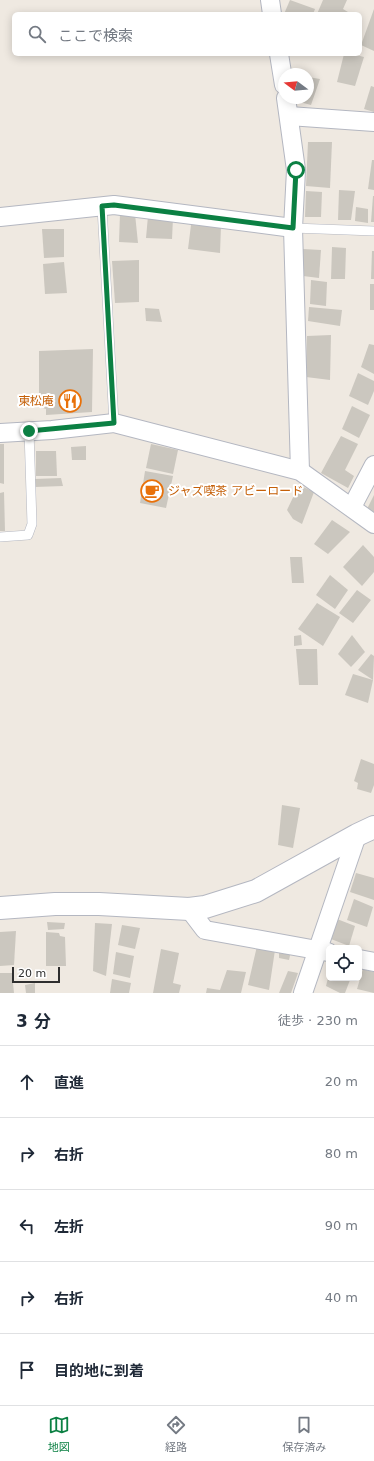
<!DOCTYPE html>
<html lang="ja">
<head>
<meta charset="utf-8">
<style>
	:root { --surface:#fff; --page:#f6f6f7; --text:#1f2937; --muted:#747a83; --line:#e0e1e3; --accent:#0b8043 }
	body { margin:0; font-family:"DejaVu Sans","Noto Sans JP",sans-serif; background:var(--page); color:var(--text) }
	.controls { position:absolute; right:12px; bottom:12px; display:grid; overflow:hidden; border-radius:6px; box-shadow:0 2px 10px #0003 }
	.controls button { width:36px; height:36px; display:grid; place-items:center; padding:0; border:0; border-bottom:1px solid var(--line); background:var(--surface); color:var(--text); font:20px sans-serif }
	.compass { position:absolute; left:278px; top:68px; width:36px; height:36px; border-radius:50%; background:var(--surface); box-shadow:0 2px 10px #0003; rotate:286deg }
	.scale { position:absolute; left:12px; bottom:10px; width:48px; box-sizing:border-box; padding-left:4px; border:2px solid #2e2e2e; border-top:0; font-size:11px; line-height:14px; white-space:nowrap; color:#2e2e2e; -webkit-text-stroke:3px #fff; paint-order:stroke }
	.stop { position:absolute; width:12px; height:12px; margin:-9px; border:3px solid #0b8043; border-radius:50%; background:#fff }
	.stop.end { background:#0b8043; border-color:#fff; box-shadow:0 1px 4px #0008 }
	.list { margin:0; padding:0; list-style:none }
	h2 { display:flex; justify-content:space-between; align-items:center; height:52px; margin:0; padding:0 16px; font-size:17px }
	h2 small { font-size:13px; font-weight:400; color:var(--muted) }
	.list li { display:grid; grid-template-columns:26px 1fr auto; gap:12px; align-items:center; box-sizing:border-box; height:72px; padding:0 16px; border-top:1px solid var(--line) }
	.list b { display:block; font-size:15px; white-space:nowrap }
	.list em { font-size:13px; font-style:normal; color:var(--muted) }
	.icon { flex:none; width:22px; height:22px; fill:none; stroke:currentColor; stroke-width:2; stroke-linecap:round; stroke-linejoin:round }
	.map { position:relative; flex:none; width:374px; height:993px; overflow:hidden }
	.search { position:absolute; background:var(--surface); box-shadow:0 2px 10px #0003; left:12px; right:12px; top:12px; height:44px; display:flex; align-items:center; gap:10px; box-sizing:border-box; padding:0 14px; border-radius:6px; color:var(--muted); font-size:15px }
	.sheet { height:412px; background:var(--surface) }
	nav { display:flex; justify-content:space-around; align-items:center; box-sizing:border-box; height:56px; border-top:1px solid var(--line); background:var(--surface); font-size:11px; color:var(--muted) }
	nav a { display:grid; justify-items:center; gap:2px }
	nav .on { color:var(--accent) }
	.map>svg:first-child { display:block }
</style>
</head>
<body>
<div class="map">
<svg width="374" height="993" viewBox="0 0 374 993">
	<rect width="100%" height="100%" fill="#efe9e1"/>
	<!-- building -->
	<g fill="#cbc7bf">
		<polygon points="290,0 315,9 313,14 284,14"/>
		<polygon points="323,0 347,0 343,9 348,12 347,14 317,14"/>
		<polygon points="374,9 374,51 361,45"/>
		<polygon points="344,54 352,54 364,57 355,86 337,82"/>
		<polygon points="308,77 320,79 311,105 296,101 296,98 308,98"/>
		<polygon points="371,86 374,87 374,112 364,109"/>
		<polygon points="308,142 332,142 330,188 306,186"/>
		<polygon points="372,160 374,160 374,190 368,189"/>
		<polygon points="339,190 355,191 351,220 338,220"/>
		<polygon points="306,191 322,192 321,217 305,217"/>
		<polygon points="373,196 374,196 374,222 371,222"/>
		<polygon points="356,207 368,209 368,223 355,221"/>
		<polygon points="120,214 135,214 138,243 119,242"/>
		<polygon points="148,216 173,218 172,239 146,238"/>
		<polygon points="191,225 221,226 220,253 188,249"/>
		<polygon points="42,229 64,229 64,257 44,258"/>
		<polygon points="332,247 346,248 345,279 331,279"/>
		<polygon points="303,249 321,250 319,278 303,276"/>
		<polygon points="372,251 374,251 374,279 371,279"/>
		<polygon points="139,260 139,302 115,303 112,261"/>
		<polygon points="64,262 67,293 45,294 43,264"/>
		<polygon points="311,280 327,282 326,306 310,304"/>
		<rect x="370" y="284" width="4" height="26"/>
		<polygon points="309,307 342,310 340,326 308,321"/>
		<polygon points="145,308 159,309 162,322 146,321"/>
		<polygon points="331,335 330,380 306,377 307,336"/>
		<polygon points="369,344 374,345 374,374 361,367"/>
		<polygon points="93,349 92,412 46,415 46,409 39,407 39,351"/>
		<polygon points="358,373 374,381 374,391 368,405 349,396"/>
		<polygon points="352,406 370,415 359,438 342,429"/>
		<polygon points="341,436 358,444 345,470 354,476 348,488 321,473"/>
		<polygon points="0,444 4,444 4,484 0,483"/>
		<polygon points="151,444 178,450 173,474 146,468"/>
		<polygon points="86,446 86,460 72,460 71,447"/>
		<polygon points="36,451 56,451 57,476 36,476"/>
		<polygon points="145,471 173,476 166,508 140,503"/>
		<polygon points="61,478 63,486 35,487 34,479"/>
		<polygon points="299,485 314,492 302,524 293,519 287,510"/>
		<polygon points="4,492 5,531 0,531 0,493"/>
		<polygon points="374,495 374,514 366,511"/>
		<polygon points="332,520 350,532 328,554 314,544"/>
		<polygon points="363,545 374,557 374,572 362,586 343,567"/>
		<polygon points="290,557 302,557 304,583 292,583"/>
		<polygon points="330,575 348,590 335,609 316,595"/>
		<polygon points="357,590 371,600 353,623 339,613"/>
		<polygon points="317,603 340,617 323,646 298,629"/>
		<polygon points="301,635 302,645 294,646 294,636"/>
		<polygon points="352,635 365,652 351,667 338,654"/>
		<polygon points="296,649 317,649 318,685 299,685"/>
		<polygon points="371,654 374,656 373,680 358,670"/>
		<polygon points="353,674 373,680 368,703 345,695"/>
		<polygon points="361,759 374,764 374,785 371,793 357,789 358,783 354,781"/>
		<polygon points="282,805 300,808 293,848 278,845"/>
		<polygon points="356,873 374,878 374,900 350,892"/>
		<polygon points="354,899 373,907 367,927 347,920"/>
		<polygon points="337,919 355,926 349,946 331,939"/>
		<polygon points="47,922 65,923 64,929 48,930"/>
		<polygon points="95,923 112,924 106,976 93,971"/>
		<polygon points="122,925 140,928 135,949 118,945"/>
		<polygon points="16,931 14,965 0,966 0,932"/>
		<polygon points="46,932 59,933 60,936 65,937 66,966 46,966"/>
		<polygon points="257,946 275,950 269,990 248,985"/>
		<polygon points="279,948 291,951 289,960 279,958"/>
		<polygon points="161,949 179,953 173,983 181,985 179,993 153,993"/>
		<polygon points="116,952 134,956 130,978 113,974"/>
		<polygon points="363,969 374,972 374,993 357,989"/>
		<polygon points="227,970 246,972 241,993 206,993 207,988 220,990"/>
		<polygon points="288,971 298,973 291,993 279,993"/>
		<polygon points="0,973 12,973 14,993 0,993"/>
		<polygon points="328,978 344,978 350,980 345,993 340,993 326,986"/>
		<polygon points="112,979 131,983 129,993 110,993"/>
		<polygon points="35,983 35,993 26,993 25,985"/>
	</g>
	<g fill="none" stroke-linecap="round" stroke-linejoin="round">
		<!-- lane casing -->
		<g stroke="#b4b7c1" stroke-width="10">
			<g id="lane">
				<polyline points="102,207 114,423"/>
				<polyline points="293,228 374,231"/>
				<polyline points="0,537 28,535 32,524 29,431"/>
			</g>
		</g>
		<!-- street casing -->
		<g stroke="#b4b7c1" stroke-width="20">
			<g id="street">
				<polyline points="270,0 272,14"/>
				<polyline points="279,54 284,85"/>
				<polyline points="286,98 296,170 293,228 300,471"/>
				<polyline points="289,116 374,122"/>
				<polyline points="0,217 114,205 293,228"/>
				<polyline points="0,433 52,430 114,423 300,471 374,524"/>
				<polyline points="352,507 374,465"/>
				<polyline points="189,909 205,930 328,952"/>
				<polyline points="359,959 374,962"/>
				<polyline points="303,993 357,835"/>
			</g>
		</g>
		<!-- secondary casing -->
		<g stroke="#b4b7c1" stroke-width="24">
			<polyline id="secondary" points="0,908 55,904 99,904 189,909 205,907 256,891 357,835 374,827"/>
		</g>
		<!-- lane -->
		<use href="#lane" stroke="#fff" stroke-width="9"/>
		<!-- street -->
		<use href="#street" stroke="#fff" stroke-width="18"/>
		<!-- secondary -->
		<use href="#secondary" stroke="#fff" stroke-width="22"/>
	</g>
	<g fill="none" stroke-linecap="round" stroke-linejoin="round">
		<!-- route -->
		<polyline stroke="#0b8043" stroke-width="5" points="29,431 114,423 102,206 114,205 293,228 296,170"/>
	</g>
	<!-- icons -->
	<defs>
		<g id="restaurant-ring" transform="scale(1.15)"><circle r="9.5" fill="#fff" stroke="#e8710a" stroke-width="1.5"/><path d="M-5-6h1v4h1v-4h1v4h1v-4h1v5L-1.5 .5V6h-2V.5L-5-1ZM5-6V6H3V1.5H1.5Q1.5-4 5-6Z" fill="#e8710a"/></g>
		<g id="cafe-ring" transform="scale(1.15)"><circle r="9.5" fill="#fff" stroke="#e8710a" stroke-width="1.5"/><path d="M-5.5-4.5H6V0H3Q3 3.5 0 3.5H-2.5Q-5.5 3.5-5.5 0ZM3-3.2v2h1.7v-2ZM-6 4.5H4V6H-6Z" fill="#e8710a"/></g>
	</defs>
	<g fill-rule="evenodd">
		<use href="#restaurant-ring" x="70" y="401"/>
		<use href="#cafe-ring" x="152" y="491"/>
	</g>
	<g text-anchor="middle" dominant-baseline="central" stroke-width="4" stroke-linejoin="round" paint-order="stroke">
		<!-- food labels -->
		<g font-size="12" fill="#c56008" stroke="#fff" text-anchor="end">
			<text x="54" y="401">東松庵</text>
			<text x="168" y="491" text-anchor="start">ジャズ喫茶 アビーロード</text>
		</g>
	</g>
</svg>
<div class="controls">
<button><svg class="icon" aria-label="locate" viewBox="0 0 24 24"><circle cx="12" cy="12" r="6"/><path d="M12 2v4M12 18v4M2 12h4M18 12h4"/></svg></button>
</div>
<svg class="compass" viewBox="-18 -18 36 36"><path d="M0-13l5 13h-10z" fill="#e53935"/><path d="M0 13l5-13h-10z" fill="#747a83"/></svg>
<div class="scale">20 m</div>
<div class="stop" style="left:296px;top:170px"></div>
<div class="stop end" style="left:29px;top:431px"></div>
<div class="search"><svg class="icon" aria-label="search" viewBox="0 0 24 24"><circle cx="10" cy="10" r="6"/><path d="M15 15l6 6"/></svg>ここで検索</div>
</div>
<section class="sheet">
<h2>3 分<small>徒歩 · 230 m</small></h2>
<ul class="list">
<li><svg class="icon" aria-label="ahead" viewBox="0 0 24 24"><path d="M12 20V5M6 11l6-6 6 6"/></svg><div><b>直進</b></div><em>20 m</em></li>
<li><svg class="icon" aria-label="right" viewBox="0 0 24 24"><path d="M7 20v-9h11M14 6l5 5-5 5"/></svg><div><b>右折</b></div><em>80 m</em></li>
<li><svg class="icon" aria-label="left" viewBox="0 0 24 24"><path d="M17 20v-9H6M10 6l-5 5 5 5"/></svg><div><b>左折</b></div><em>90 m</em></li>
<li><svg class="icon" aria-label="right" viewBox="0 0 24 24"><path d="M7 20v-9h11M14 6l5 5-5 5"/></svg><div><b>右折</b></div><em>40 m</em></li>
<li><svg class="icon" aria-label="arrive" viewBox="0 0 24 24"><path d="M6 21V4h12l-3 4 3 4H6"/></svg><div><b>目的地に到着</b></div></li>
</ul>
</section>
<nav>
<a class="on"><svg class="icon" aria-label="map" viewBox="0 0 24 24"><path d="M3 6l6-2 6 2 6-2v14l-6 2-6-2-6 2zM9 4v14M15 6v14"/></svg>地図</a>
<a><svg class="icon" aria-label="directions" viewBox="0 0 24 24"><path d="M12 3l9 9-9 9-9-9zM9 14v-3h6M13 9l2 2-2 2"/></svg>経路</a>
<a><svg class="icon" aria-label="saved" viewBox="0 0 24 24"><path d="M7 4h10v16l-5-4-5 4z"/></svg>保存済み</a>
</nav>
</body>
</html>
